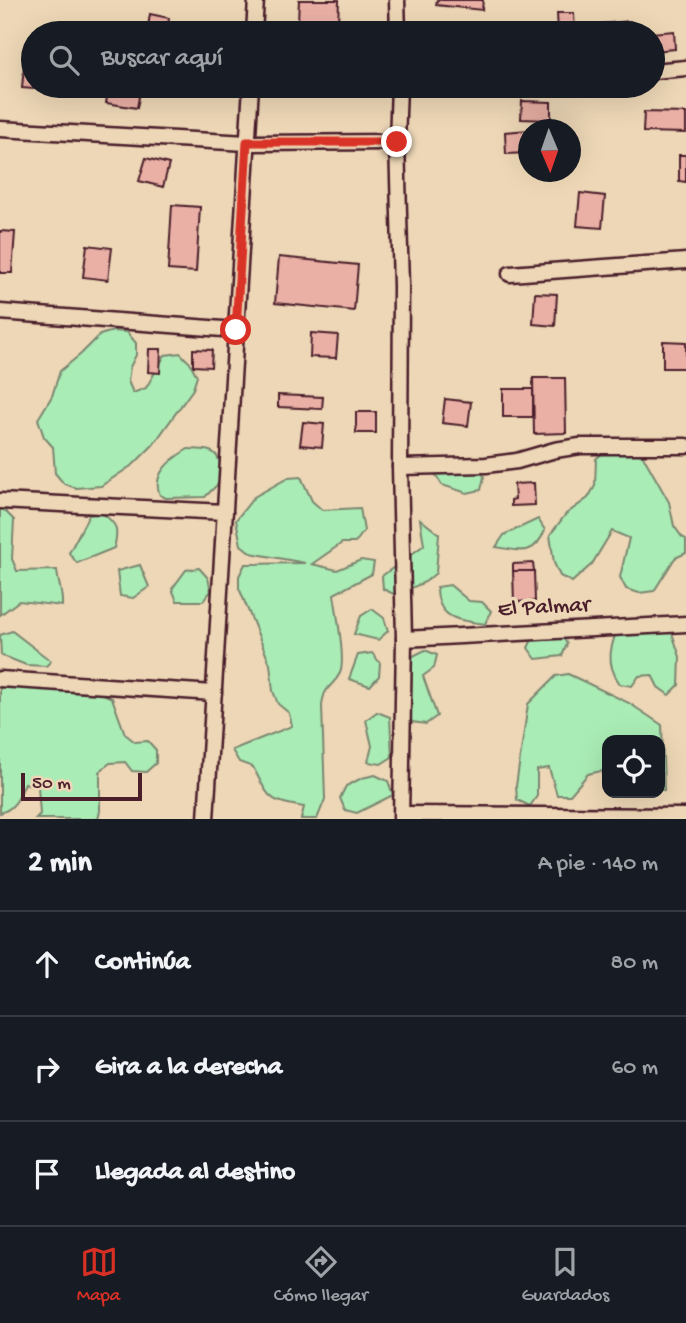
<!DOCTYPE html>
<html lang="es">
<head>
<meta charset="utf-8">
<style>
	:root { --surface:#171b24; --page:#242831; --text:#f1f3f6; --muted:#9ea1a6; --line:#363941; --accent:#d93025 }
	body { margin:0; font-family:"Gochi Hand",sans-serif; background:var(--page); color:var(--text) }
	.controls { position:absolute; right:21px; bottom:21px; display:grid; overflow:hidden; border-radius:14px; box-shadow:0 7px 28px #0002 }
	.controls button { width:63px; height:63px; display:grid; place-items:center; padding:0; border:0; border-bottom:2px solid var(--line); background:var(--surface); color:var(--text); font:35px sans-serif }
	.compass { position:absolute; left:518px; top:119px; width:63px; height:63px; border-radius:50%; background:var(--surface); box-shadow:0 7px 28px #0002; rotate:178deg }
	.scale { position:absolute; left:21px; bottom:18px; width:121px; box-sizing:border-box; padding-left:7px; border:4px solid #4a1f2b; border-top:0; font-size:19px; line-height:24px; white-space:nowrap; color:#4a1f2b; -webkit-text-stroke:5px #edd7b6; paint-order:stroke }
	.stop { position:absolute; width:21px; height:21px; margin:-16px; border:5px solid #d93025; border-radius:50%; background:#fff }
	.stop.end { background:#d93025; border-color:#fff; box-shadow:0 2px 7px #0008 }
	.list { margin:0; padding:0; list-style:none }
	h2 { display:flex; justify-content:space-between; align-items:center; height:91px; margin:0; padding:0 28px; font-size:30px }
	h2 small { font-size:23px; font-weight:400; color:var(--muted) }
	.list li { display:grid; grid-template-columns:46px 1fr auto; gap:21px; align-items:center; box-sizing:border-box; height:105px; padding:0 28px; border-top:2px solid var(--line) }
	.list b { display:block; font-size:26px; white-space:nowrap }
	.list em { font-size:23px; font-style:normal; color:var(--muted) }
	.icon { flex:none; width:38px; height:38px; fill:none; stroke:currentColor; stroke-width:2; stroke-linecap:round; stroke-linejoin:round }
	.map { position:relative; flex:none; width:686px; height:819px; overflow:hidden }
	.search { position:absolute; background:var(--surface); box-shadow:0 7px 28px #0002; left:21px; right:21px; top:21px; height:77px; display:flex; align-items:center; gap:18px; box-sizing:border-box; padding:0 24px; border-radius:38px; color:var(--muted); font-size:26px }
	.sheet { height:406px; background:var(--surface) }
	nav { display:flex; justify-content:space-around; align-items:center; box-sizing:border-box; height:98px; border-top:2px solid var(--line); background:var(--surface); font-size:19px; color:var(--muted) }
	nav a { display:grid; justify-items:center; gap:4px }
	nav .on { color:var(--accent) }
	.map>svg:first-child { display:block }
</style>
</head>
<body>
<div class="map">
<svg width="686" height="819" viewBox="0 0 686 819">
	<rect width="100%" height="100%" fill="#edd7b6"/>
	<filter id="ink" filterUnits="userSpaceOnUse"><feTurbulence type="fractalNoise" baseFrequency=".0143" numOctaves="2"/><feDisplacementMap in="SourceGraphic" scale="14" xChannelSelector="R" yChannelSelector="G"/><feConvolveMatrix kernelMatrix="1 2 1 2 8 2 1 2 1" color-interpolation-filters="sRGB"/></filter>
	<g filter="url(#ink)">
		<!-- green -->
		<g fill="#aaecb5" stroke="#7a8670" stroke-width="2">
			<polygon points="113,331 127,332 136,343 136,355 130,367 128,381 133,393 146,388 165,355 180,353 190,363 197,376 193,389 153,445 134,464 101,486 76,488 64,484 55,473 53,447 44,437 38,419 52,396 60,371 81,354 100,335"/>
			<path d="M188 449C216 450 218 450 224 478L205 497 166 498 160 495C151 474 171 459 188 449Z"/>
			<polygon points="606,450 631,450 643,456 669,502 674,526 682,537 686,539 686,553 675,558 654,591 639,593 626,589 620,577 629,538 612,531 592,564 572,582 560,576 554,563 550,535 566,514 588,498 595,486 596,459"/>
			<polygon points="432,469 482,471 484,477 481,490 467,493 442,485"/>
			<path d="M301 477 312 501 322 510 360 508 364 531 355 543H342L312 564 337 570 361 560 374 562 372 574 334 594C336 610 346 660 340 673 333 688 324 684 322 706L325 799 317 819H301L304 807C267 801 270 799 253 767L239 762 232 750 292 726 289 713 278 704 273 691 270 664 239 588V576L245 564 305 563 251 553 241 545 236 520 254 497 288 478Z"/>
			<path d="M0 506 14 520 12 559 17 571 57 570C58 584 63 592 62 606L19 601 0 615Z"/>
			<path d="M102 513C117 524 119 529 114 548L77 563 69 553 89 515Z"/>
			<polygon points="420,519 439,534 436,573 425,582 396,595 383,589 382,576 424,545"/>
			<path d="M538 519 545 530C534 557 521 551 496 547L504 535Z"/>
			<polygon points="140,565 149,587 133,598 120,596 117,571"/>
			<polygon points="199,568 208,578 211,591 203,601 177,601 172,589 186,570"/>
			<path d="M450 585 469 601 482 602 491 611 485 624C459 620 437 620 437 587Z"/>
			<polygon points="372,609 384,618 388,631 378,640 354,634 361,616"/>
			<path d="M620 622 648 623 672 633 680 657 679 685 669 695 658 687 652 675 639 676 632 686 620 684C604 662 611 645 620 622Z"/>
			<polygon points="552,623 561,633 567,644 562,656 536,659 528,648 539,624"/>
			<polygon points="12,631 51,661 46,666 26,665 1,655 0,635"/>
			<polygon points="425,650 437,655 434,668 423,676 437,716 426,724 412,722 406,710 407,670 413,656"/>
			<polygon points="372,653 380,663 379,676 370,686 349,679 358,655"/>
			<polygon points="568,674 629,703 662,725 664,790 660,790 660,740 607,740 607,779 601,771 588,774 570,795 557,795 549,768 537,770 537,796 530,806 517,800 516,786 528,704 556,676"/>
			<path d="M0 675H48L76 681 112 698 125 734 135 742 148 741 156 750V763L146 772 132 771 125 762 110 763 100 771V811L98 819H35L40 814 38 787 25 783C19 797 15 809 0 813Z"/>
			<polygon points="377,712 390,717 392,757 381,764 368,762 372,746 366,720"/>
			<polygon points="375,775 388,781 393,795 357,813 345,810 340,798 346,786 362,778"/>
		</g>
		<!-- building -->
		<g fill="#eab0a5" stroke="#4a1f2b" stroke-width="2">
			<polygon points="299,0 339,0 338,24 298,21"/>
			<polygon points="437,0 483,0 482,10 436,5"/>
			<polygon points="557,13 574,13 575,33 558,33"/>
			<polygon points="150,14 169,18 167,33 147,33"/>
			<polygon points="630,21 631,33 602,33 601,24"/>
			<rect x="282" y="29" width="44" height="4"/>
			<polygon points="674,31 675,49 653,51 653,33 651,33"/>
			<polygon points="25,54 33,55 34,89 22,88"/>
			<polygon points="109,86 141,86 137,108 106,103"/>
			<polygon points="522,101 551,102 551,120 521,119"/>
			<polygon points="644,112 686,113 686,133 643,132"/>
			<polygon points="528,130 528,153 506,154 505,132"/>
			<polygon points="679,155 686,155 686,182 679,181"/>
			<polygon points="146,158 169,164 163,187 139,181"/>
			<polygon points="580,193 605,196 602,228 577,226"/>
			<polygon points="172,205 200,207 196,272 168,270"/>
			<polygon points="0,231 15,232 12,273 0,273"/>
			<polygon points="87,245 112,248 108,280 83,277"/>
			<polygon points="279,257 358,265 354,311 275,303"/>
			<polygon points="535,293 557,294 555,326 533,324"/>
			<polygon points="311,333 338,335 336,358 310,357"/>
			<polygon points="663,341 686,342 686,368 663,368"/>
			<polygon points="149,349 161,349 160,373 148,372"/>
			<polygon points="193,349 212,350 211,367 193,366"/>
			<polygon points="533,378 565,378 566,433 534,434"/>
			<rect x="503" y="389" width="30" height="28"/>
			<polygon points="278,395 323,397 322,409 278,407"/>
			<polygon points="445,399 471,402 468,426 442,423"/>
			<rect x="356" y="412" width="20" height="21"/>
			<polygon points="303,422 324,424 322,447 300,445"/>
			<polygon points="534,483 535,505 511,506 511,500 515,499 514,484"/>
			<polygon points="533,563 534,571 513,571 513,564"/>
			<polygon points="513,571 534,571 535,601 514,602"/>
		</g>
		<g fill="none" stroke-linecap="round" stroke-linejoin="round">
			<!-- street casing -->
			<g stroke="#4a1f2b" stroke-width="19">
				<g id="street">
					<polyline points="397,0 398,33"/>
					<polyline points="254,33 256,0"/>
					<polyline points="653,71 686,68"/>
					<polyline points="399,86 397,142 401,286 400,467 404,639 401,819"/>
					<polyline points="0,129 247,143 397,142"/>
					<polyline points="510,274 686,261"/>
					<polyline points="0,312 236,330"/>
					<polyline points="400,467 486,465 517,461 555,450 580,446 686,446"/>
					<polyline points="0,501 225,512"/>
					<polyline points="404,639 686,624"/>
					<polyline points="0,679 214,693"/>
					<polyline points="402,814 686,816"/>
					<polyline points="206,819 251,86"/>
				</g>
			</g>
			<!-- street -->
			<use href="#street" stroke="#edd7b6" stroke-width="14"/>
		</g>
	</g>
	<g fill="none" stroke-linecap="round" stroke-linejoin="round" filter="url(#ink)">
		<!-- route -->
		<polyline stroke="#d93025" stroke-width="9" points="236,330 247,142 397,142"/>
	</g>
	<g text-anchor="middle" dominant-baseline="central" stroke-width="7" stroke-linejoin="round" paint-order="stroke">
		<!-- street labels -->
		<g font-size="23" fill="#4a1f2b" stroke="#edd7b6">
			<text transform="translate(544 608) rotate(-3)">El Palmar</text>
		</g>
	</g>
</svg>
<div class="controls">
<button><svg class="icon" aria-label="locate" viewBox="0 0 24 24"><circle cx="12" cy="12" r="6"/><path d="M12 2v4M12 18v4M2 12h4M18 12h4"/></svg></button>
</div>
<svg class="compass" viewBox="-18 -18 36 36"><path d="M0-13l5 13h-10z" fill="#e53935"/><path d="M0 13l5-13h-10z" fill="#9ea1a6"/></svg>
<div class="scale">50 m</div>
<div class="stop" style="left:236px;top:330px"></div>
<div class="stop end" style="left:397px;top:142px"></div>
<div class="search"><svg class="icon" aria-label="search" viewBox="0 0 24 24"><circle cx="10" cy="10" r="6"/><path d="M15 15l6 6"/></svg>Buscar aquí</div>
</div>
<section class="sheet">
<h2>2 min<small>A pie · 140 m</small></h2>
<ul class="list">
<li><svg class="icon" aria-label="ahead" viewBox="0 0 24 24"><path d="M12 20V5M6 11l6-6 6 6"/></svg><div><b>Continúa</b></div><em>80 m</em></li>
<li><svg class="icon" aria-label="right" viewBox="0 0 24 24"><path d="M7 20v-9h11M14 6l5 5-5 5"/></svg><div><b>Gira a la derecha</b></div><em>60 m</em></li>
<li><svg class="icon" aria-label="arrive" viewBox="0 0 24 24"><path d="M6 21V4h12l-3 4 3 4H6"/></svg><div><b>Llegada al destino</b></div></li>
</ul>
</section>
<nav>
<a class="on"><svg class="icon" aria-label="map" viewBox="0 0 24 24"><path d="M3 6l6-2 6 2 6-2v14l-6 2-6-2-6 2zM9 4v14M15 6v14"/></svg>Mapa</a>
<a><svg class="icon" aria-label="directions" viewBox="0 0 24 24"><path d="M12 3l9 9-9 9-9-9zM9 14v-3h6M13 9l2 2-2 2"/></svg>Cómo llegar</a>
<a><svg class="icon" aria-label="saved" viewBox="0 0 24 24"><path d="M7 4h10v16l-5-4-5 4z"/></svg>Guardados</a>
</nav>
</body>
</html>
